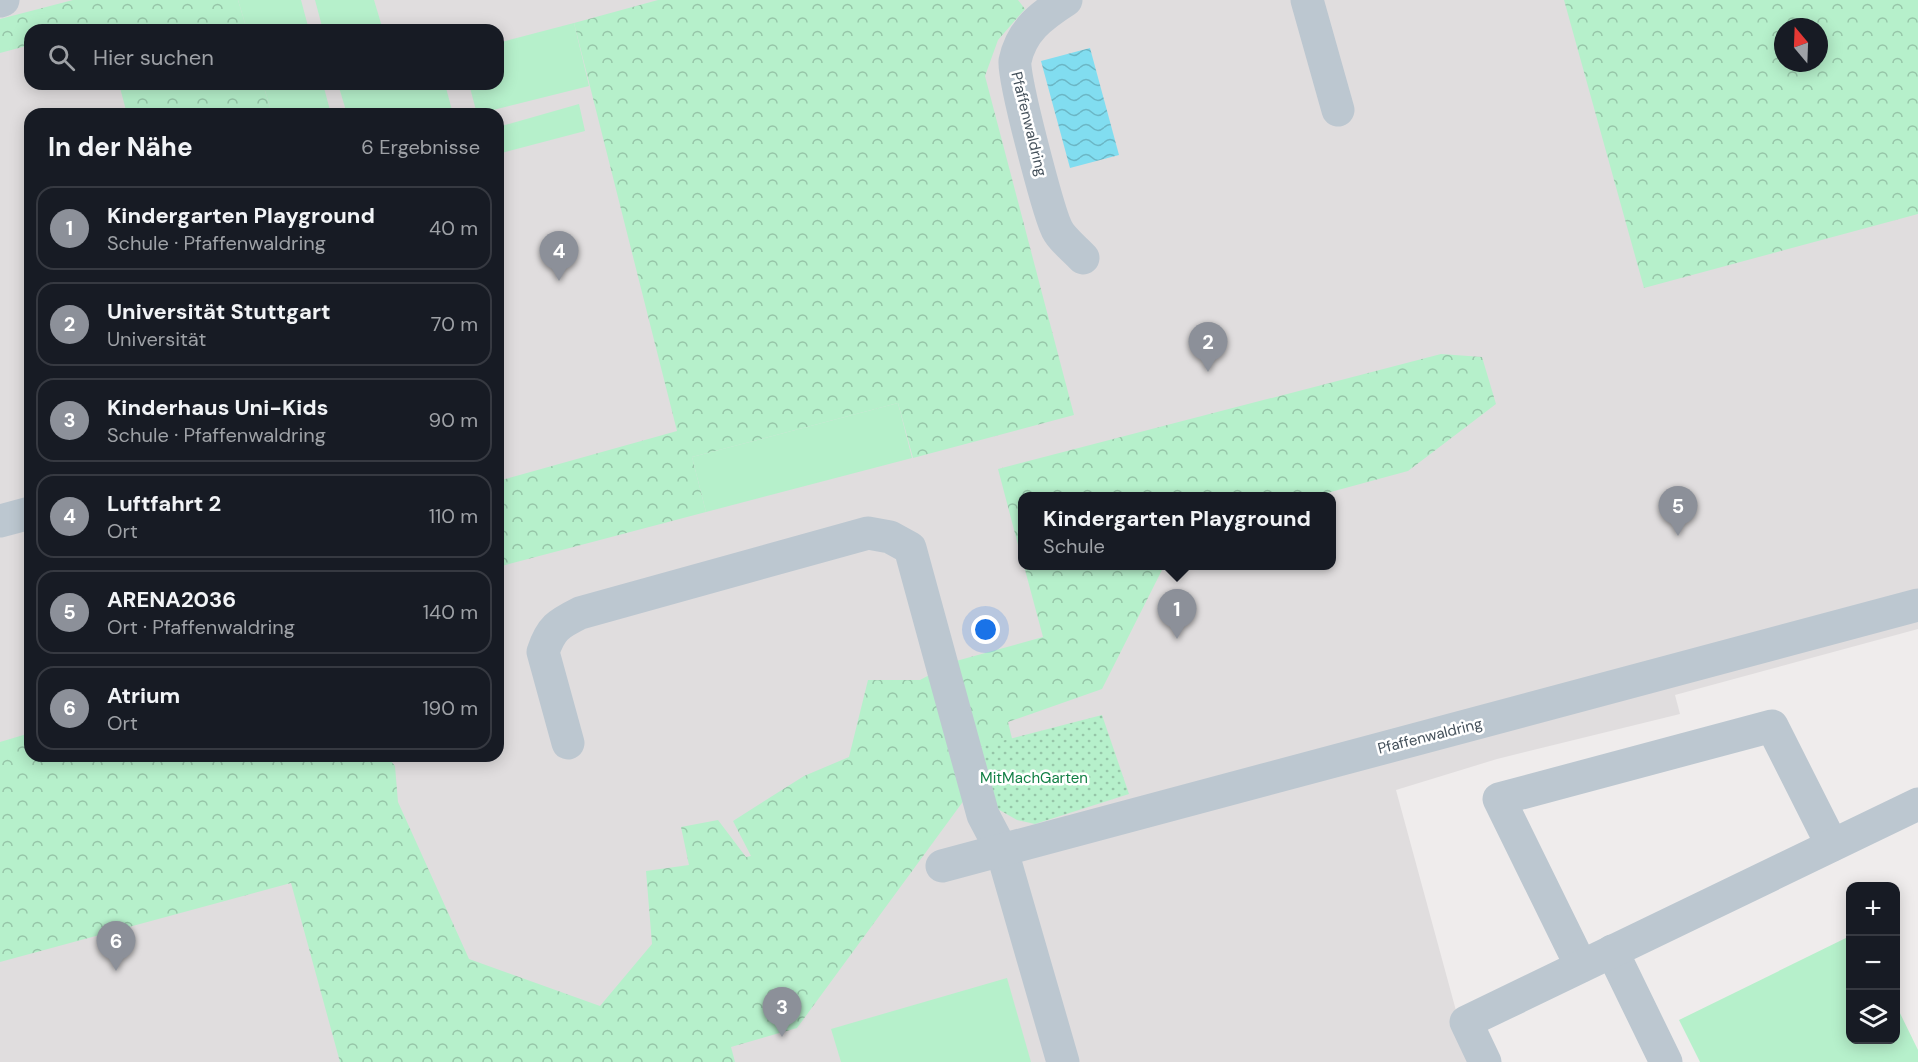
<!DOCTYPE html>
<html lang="de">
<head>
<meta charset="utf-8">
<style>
	:root { --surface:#171b24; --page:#242831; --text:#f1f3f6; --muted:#9ea1a6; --line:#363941; --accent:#8c9099 }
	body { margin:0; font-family:"DM Sans",sans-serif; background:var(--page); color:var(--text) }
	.controls { position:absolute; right:18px; bottom:18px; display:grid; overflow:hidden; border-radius:12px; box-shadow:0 3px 15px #0003 }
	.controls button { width:54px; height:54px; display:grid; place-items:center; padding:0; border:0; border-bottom:2px solid var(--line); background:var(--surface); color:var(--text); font:30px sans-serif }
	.compass { position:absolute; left:1774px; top:18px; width:54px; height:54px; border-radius:50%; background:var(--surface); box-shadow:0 3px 15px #0003; rotate:341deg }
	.you { position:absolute; left:986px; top:630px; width:21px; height:21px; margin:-15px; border:4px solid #fff; border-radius:50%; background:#1a73e8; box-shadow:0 0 0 9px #1a73e833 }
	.badge { display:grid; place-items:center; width:39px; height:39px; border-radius:50%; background:var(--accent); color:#fff; font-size:20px; font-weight:700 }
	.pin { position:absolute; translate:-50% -50px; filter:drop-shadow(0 2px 3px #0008) }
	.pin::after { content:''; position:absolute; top:32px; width:21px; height:18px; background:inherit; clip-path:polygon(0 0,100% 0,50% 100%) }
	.popup { position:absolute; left:1018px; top:492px; width:318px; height:78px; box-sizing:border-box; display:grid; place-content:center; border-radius:12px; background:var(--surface); filter:drop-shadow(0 2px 4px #0005); font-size:20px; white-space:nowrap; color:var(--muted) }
	.popup b { font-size:22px; color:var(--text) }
	.popup::after { content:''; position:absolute; left:50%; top:100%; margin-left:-12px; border:12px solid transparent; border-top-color:var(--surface) }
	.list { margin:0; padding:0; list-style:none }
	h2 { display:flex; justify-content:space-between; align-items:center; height:78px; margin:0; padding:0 24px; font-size:26px }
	h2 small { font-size:20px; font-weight:400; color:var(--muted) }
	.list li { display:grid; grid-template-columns:39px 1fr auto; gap:18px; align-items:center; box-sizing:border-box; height:84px; margin:0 12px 12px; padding:0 12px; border:2px solid var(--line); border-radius:18px }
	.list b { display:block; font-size:22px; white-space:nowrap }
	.list p { margin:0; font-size:20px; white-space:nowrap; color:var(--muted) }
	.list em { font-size:20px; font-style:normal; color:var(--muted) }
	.icon { flex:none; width:33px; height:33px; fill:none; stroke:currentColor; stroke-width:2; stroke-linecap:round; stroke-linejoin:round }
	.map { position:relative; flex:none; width:1918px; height:1062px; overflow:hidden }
	.search { position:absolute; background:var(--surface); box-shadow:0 3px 15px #0003; left:24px; top:24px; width:480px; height:66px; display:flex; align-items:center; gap:15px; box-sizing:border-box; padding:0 21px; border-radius:18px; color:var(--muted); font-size:22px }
	.panel { position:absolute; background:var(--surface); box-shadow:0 3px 15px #0003; left:24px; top:108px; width:480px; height:654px; border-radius:18px }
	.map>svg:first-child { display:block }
</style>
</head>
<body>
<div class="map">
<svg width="1918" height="1062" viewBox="0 0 1918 1062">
	<defs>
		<pattern id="forest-crowns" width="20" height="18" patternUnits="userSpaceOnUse" patternTransform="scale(1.5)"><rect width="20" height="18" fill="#b6f0cb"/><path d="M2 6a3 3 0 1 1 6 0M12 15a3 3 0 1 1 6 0" fill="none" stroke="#96c5a8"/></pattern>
		<pattern id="garden-dots" width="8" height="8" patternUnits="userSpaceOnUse" patternTransform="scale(1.5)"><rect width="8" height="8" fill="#b6f0cb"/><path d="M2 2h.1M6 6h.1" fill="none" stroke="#96c5a8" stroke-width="1.8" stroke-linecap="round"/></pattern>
		<pattern id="water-waves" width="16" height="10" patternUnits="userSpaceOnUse" patternTransform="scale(1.5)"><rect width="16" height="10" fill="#81ddf0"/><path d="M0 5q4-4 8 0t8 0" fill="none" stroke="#6bb6c5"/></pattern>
	</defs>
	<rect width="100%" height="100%" fill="#efecec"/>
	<!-- education -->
	<path fill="#e0ddde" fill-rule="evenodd" d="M0 0H1918V629L1675 695 1680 714 1497 759 1396 790 1470 1062H0ZM1783 27H1819V63H1783ZM30 30H498V84H30ZM30 114H498V756H30ZM1022 496H1332V566H1022Z"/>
	<!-- grass -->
	<g fill="#b6f0cb">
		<polygon points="238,0 301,0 309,30 247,30"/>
		<polygon points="315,0 374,0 383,30 323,30"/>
		<polygon points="574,23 589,86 477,114 469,84 498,84 498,43"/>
		<polygon points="263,84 323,84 331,114 272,114"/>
		<polygon points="338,84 445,84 453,114 347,114"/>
		<polygon points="579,104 585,131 498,154 498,127"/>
		<polygon points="898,403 912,458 706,512 692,457"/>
		<polygon points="1850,936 1850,1040 1896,1040 1896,1005 1918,1050 1918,1062 1700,1062 1679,1020"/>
		<polygon points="1007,978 1031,1062 841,1062 831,1029"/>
	</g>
	<!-- forest -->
	<g fill="url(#forest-crowns)" fill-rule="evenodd">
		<polygon points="73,0 238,0 247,30 105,30 103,24 83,30 30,30 30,45 0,53 0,19"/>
		<polygon points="658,0 1018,0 1025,9 998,40 985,76 1074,415 913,458 898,403 692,457 706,512 498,567 498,481 677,431 574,23"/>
		<path d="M1564 0H1918V214L1644 288ZM1783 27H1819V63H1783Z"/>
		<polygon points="119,84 263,84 272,114 127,114"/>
		<polygon points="1441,354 1482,357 1496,404 1408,471 1316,496 1022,496 1022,560 998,469"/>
		<polygon points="1024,566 1164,566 1102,689 1008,722 1021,776 970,792 797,1028 731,1047 735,1062 340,1062 291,883 0,962 0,742 30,733 30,756 387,756 395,766 398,802 469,959 600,1006 652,944 646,871 689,865 681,827 718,820 746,857 751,856 733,821 804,776 849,757 868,680 920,680 956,661 1043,637"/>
	</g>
	<!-- garden -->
	<polygon fill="url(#garden-dots)" points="1102,715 1129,794 1035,824 1017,820 996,808 975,748"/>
	<!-- water -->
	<polygon fill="url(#water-waves)" points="1090,48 1119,155 1070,168 1041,61"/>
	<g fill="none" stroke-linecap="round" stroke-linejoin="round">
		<!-- minor -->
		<g stroke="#bcc7d0" stroke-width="33">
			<path d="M1066 0C1041 16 1021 31 1015 61 1012 75 1048 209 1056 227 1060 238 1075 249 1083 258"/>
			<polyline points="1307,0 1338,110"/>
			<polyline points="0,1 3,0"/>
			<polyline points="0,521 30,513"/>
			<path d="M568 743 543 652C551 628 558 624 580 613L868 533 890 537 910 548 983 815 1002 851 1063 1062"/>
			<polyline points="942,866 1918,605"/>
			<polyline points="1612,951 1666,1062"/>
			<polyline points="1581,966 1499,799 1772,726 1832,845"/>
			<polyline points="1485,1062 1466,1022 1918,804"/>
		</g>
	</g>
	<g text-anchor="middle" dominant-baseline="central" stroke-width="5" stroke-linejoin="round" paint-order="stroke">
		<!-- street labels -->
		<g font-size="15" fill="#44505a" stroke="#fff">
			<text transform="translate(1029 124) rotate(76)">Pfaffenwaldring</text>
			<text transform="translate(1430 736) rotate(-14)">Pfaffenwaldring</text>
		</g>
		<!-- park labels -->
		<g font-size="15" fill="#117f44" stroke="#fff">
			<text x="1034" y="778">MitMachGarten</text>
		</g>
	</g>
</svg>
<div class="controls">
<button>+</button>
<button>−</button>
<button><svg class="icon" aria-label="layers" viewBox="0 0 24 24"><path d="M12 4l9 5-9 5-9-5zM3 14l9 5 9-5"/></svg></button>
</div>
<svg class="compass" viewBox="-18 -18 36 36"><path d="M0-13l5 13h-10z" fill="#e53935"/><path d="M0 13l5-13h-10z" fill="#9ea1a6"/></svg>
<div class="you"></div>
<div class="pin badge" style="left:1177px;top:639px">1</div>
<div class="popup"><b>Kindergarten Playground</b>Schule</div>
<div class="pin badge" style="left:1208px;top:372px">2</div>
<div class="pin badge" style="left:782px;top:1037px">3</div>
<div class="pin badge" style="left:559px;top:281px">4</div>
<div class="pin badge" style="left:1678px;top:536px">5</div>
<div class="pin badge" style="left:116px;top:971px">6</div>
<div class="search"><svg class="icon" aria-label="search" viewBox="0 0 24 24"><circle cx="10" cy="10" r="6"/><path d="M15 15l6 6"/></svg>Hier suchen</div>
<section class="panel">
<h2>In der Nähe<small>6 Ergebnisse</small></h2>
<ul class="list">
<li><span class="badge">1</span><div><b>Kindergarten Playground</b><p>Schule · Pfaffenwaldring</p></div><em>40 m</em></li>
<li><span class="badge">2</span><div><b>Universität Stuttgart</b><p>Universität</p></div><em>70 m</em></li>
<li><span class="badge">3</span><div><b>Kinderhaus Uni-Kids</b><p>Schule · Pfaffenwaldring</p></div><em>90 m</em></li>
<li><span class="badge">4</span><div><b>Luftfahrt 2</b><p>Ort</p></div><em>110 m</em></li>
<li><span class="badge">5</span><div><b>ARENA2036</b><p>Ort · Pfaffenwaldring</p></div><em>140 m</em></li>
<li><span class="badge">6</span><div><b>Atrium</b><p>Ort</p></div><em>190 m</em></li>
</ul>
</section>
</div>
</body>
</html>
